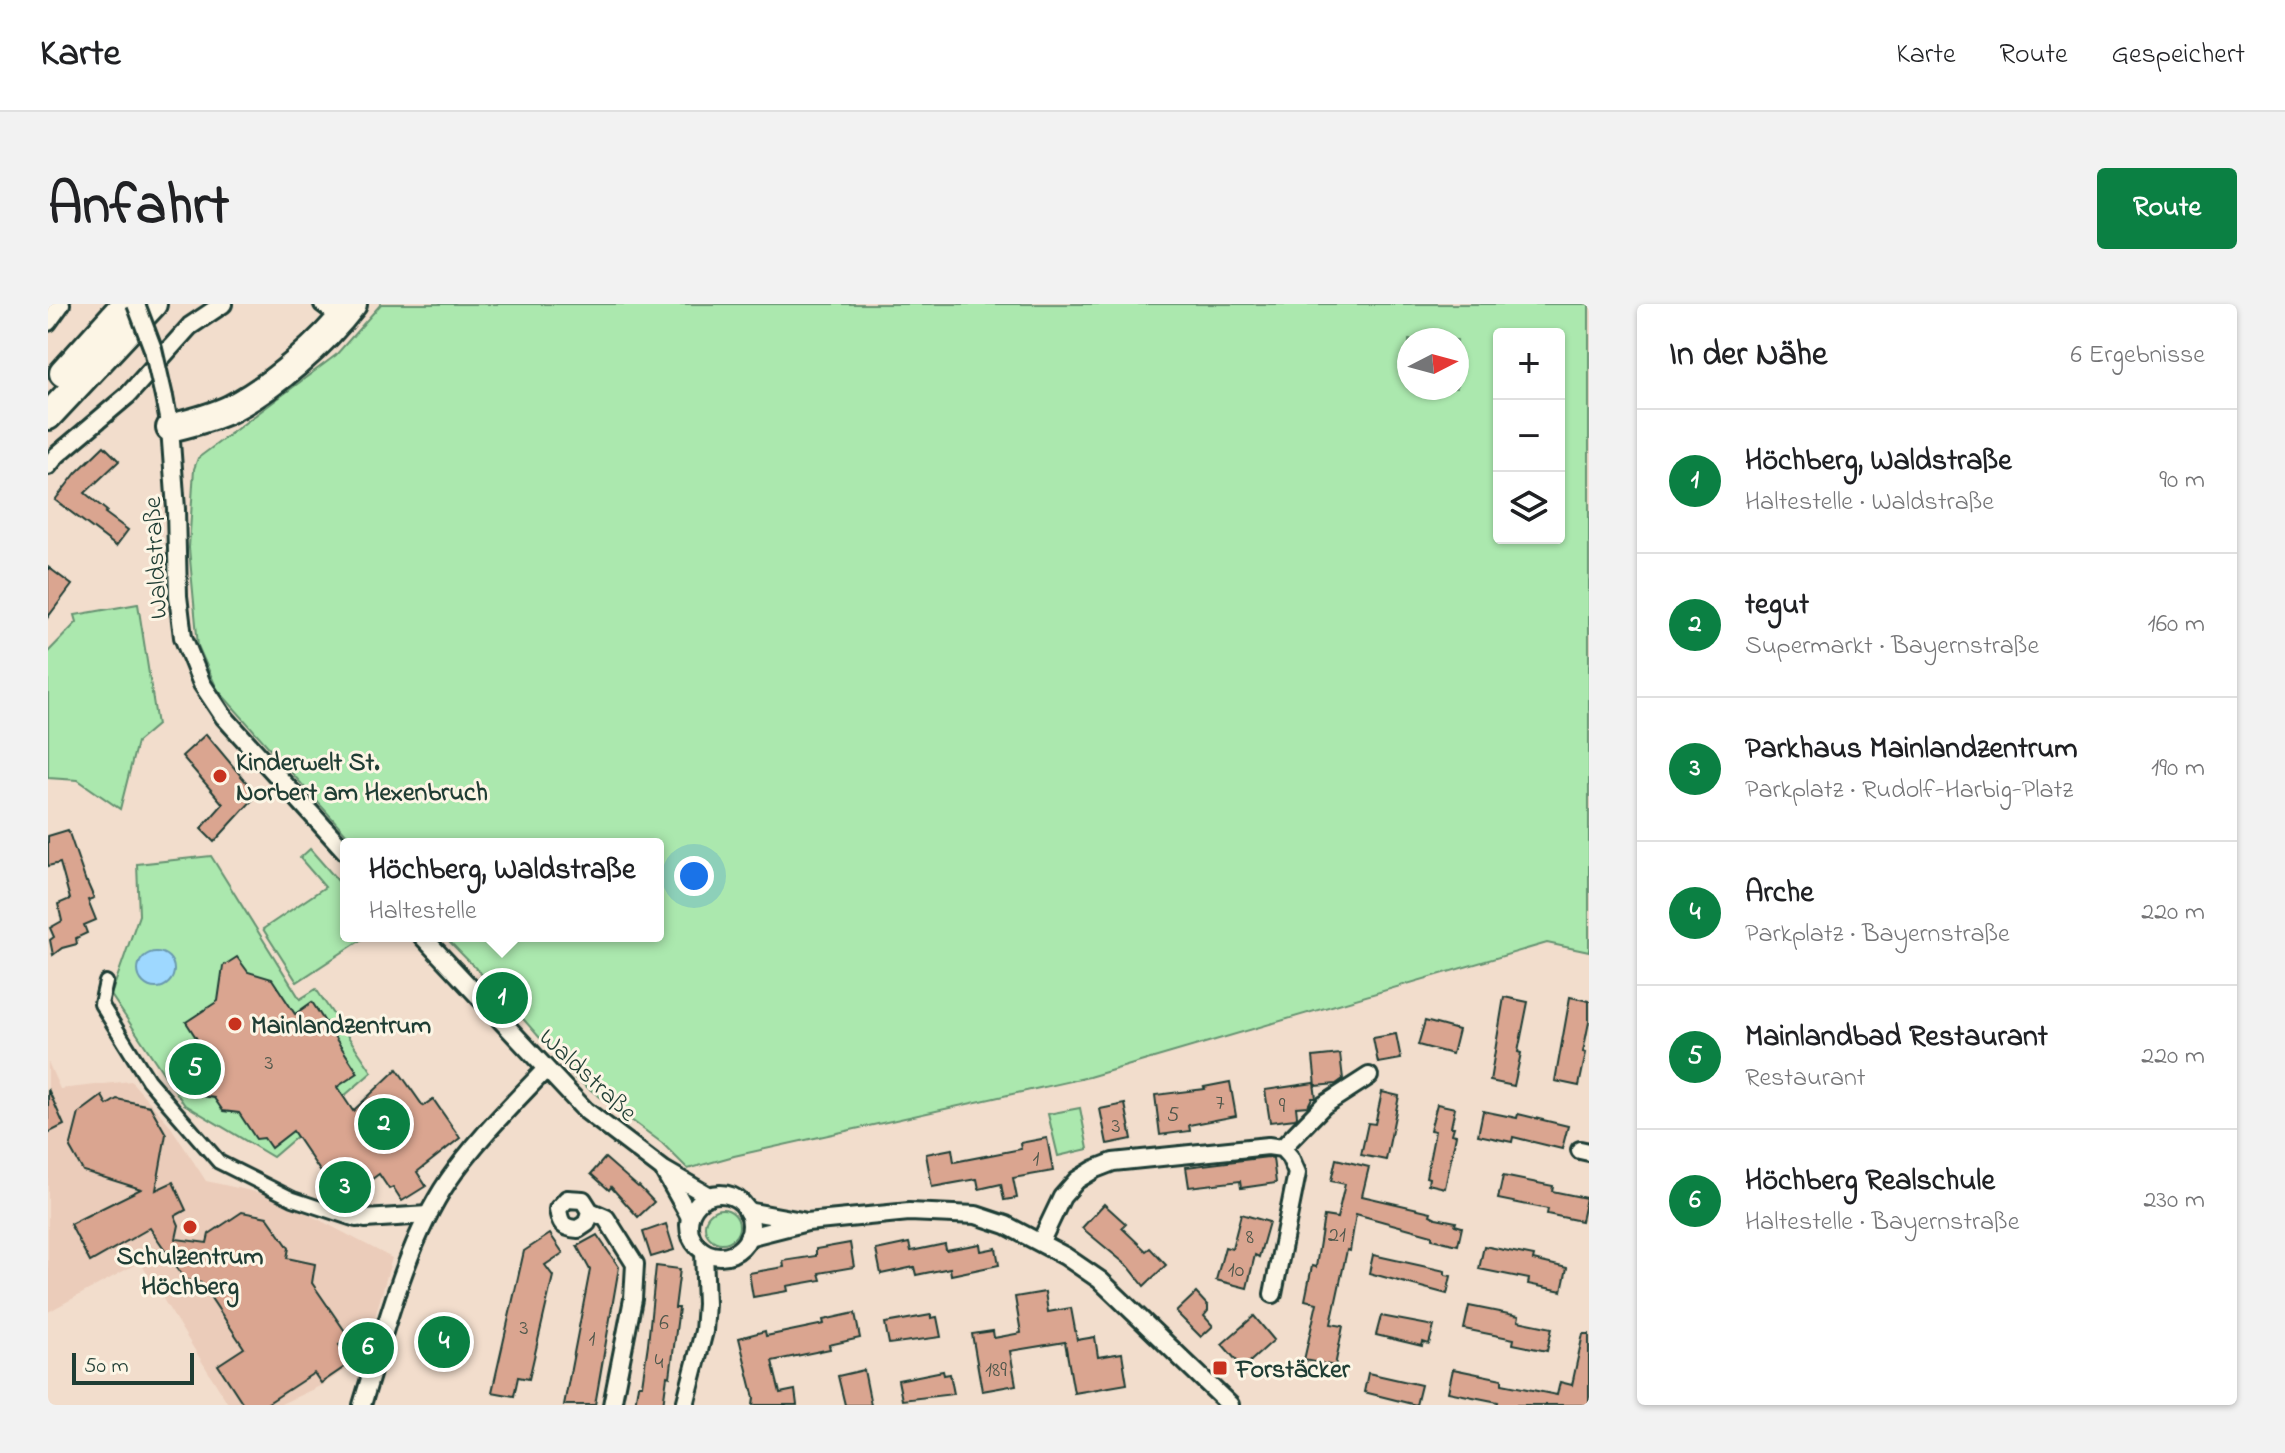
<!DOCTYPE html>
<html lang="de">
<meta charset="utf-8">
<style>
:root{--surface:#fff;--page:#f2f2f2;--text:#202124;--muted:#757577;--line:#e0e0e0;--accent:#0b8043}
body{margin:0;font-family:"Indie Flower",sans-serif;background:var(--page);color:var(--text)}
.controls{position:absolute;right:24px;top:24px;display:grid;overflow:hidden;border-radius:8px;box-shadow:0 2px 6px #0004}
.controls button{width:72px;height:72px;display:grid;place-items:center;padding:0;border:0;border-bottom:2px solid var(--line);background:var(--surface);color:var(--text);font:40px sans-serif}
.compass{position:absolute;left:1349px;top:24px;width:72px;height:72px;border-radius:50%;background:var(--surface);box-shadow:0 2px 6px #0004;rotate:84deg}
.scale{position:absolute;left:24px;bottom:20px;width:122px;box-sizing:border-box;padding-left:8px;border:4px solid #1f3d34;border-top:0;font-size:22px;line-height:28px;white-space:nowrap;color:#1f3d34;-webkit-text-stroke:6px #fcf5e5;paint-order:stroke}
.you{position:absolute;left:646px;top:572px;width:28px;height:28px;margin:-20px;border:6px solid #fff;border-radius:50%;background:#1a73e8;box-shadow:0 0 0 12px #1a73e833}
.badge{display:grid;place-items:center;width:52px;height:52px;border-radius:50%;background:var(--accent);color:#fff;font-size:26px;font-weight:700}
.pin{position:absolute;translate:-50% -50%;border:4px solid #fff;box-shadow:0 2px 8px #0006}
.popup{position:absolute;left:292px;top:534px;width:324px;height:104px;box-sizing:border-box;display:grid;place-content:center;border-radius:8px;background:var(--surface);filter:drop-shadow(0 2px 6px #0005);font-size:26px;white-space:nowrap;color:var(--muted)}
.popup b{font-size:30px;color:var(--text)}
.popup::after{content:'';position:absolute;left:50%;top:100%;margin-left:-16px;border:16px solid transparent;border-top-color:var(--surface)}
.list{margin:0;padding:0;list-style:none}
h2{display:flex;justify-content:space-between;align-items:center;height:104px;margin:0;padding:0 32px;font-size:34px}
h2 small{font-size:26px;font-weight:400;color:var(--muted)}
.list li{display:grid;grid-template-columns:52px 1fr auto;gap:24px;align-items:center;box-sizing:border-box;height:144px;padding:0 32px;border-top:2px solid var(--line)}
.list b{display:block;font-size:30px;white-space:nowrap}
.list p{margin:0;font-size:26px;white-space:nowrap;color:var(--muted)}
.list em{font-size:26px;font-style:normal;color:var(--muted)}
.icon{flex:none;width:44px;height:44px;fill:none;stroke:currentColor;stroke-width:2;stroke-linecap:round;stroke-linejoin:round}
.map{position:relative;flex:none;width:1541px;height:1101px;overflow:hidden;border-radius:8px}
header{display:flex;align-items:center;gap:48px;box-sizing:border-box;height:112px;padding:0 40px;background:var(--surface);border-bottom:2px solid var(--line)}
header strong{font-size:38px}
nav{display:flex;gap:44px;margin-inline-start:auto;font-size:28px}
.intro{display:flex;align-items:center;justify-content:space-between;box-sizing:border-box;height:192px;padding:0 48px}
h1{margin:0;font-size:56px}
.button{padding:20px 36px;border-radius:8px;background:var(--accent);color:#fff;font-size:28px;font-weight:700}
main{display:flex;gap:48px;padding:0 48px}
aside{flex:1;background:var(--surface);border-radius:8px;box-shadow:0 2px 6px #0004}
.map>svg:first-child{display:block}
.built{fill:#ebccba}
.green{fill:#abe8ae;stroke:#659271;stroke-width:2;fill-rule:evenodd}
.water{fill:#9ed8ff;stroke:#6b9aae;stroke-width:2}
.building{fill:#daa590;stroke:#1f3d34;stroke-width:2}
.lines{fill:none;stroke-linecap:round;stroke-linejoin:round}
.pedestrian-casing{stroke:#1f3d34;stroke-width:18}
.minor-casing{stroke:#1f3d34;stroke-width:22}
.primary-casing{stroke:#1f3d34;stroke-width:32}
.pedestrian{stroke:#fcf5e5;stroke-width:12}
.minor{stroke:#fcf5e5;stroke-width:16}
.primary{stroke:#fcf5e5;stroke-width:26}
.minor-bridge-casing{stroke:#1f3d34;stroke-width:22;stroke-linecap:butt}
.minor-bridge{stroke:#fcf5e5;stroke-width:16}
.poi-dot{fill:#c8321e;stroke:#fcf5e5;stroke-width:3}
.labels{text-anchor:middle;stroke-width:6;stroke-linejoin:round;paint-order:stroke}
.number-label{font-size:22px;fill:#4e574b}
.street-label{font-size:26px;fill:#1f3d34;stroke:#fcf5e5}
.poi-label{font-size:26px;font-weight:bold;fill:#1f3d34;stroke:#fcf5e5;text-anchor:start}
</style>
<header>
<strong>Karte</strong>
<nav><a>Karte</a><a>Route</a><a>Gespeichert</a></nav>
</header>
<div class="intro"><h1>Anfahrt</h1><a class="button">Route</a></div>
<main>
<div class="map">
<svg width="1541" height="1101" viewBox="0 0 1541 1101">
<rect width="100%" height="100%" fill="#f2ddcc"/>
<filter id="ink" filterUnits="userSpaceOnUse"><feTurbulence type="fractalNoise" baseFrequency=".0125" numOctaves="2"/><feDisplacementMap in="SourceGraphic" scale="16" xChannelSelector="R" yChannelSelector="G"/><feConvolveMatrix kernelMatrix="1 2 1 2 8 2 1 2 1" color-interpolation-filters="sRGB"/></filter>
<g filter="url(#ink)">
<!-- built -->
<path class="built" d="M0,758L12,785L83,777L121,820L158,877L226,892L344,954L315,1055L274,1081L231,1101H181L92,958L0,1008Z"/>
<!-- green -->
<g class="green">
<path d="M333,0H1541V648L1499,639L1041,773L686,852L640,865L614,839L528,775L455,692L396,632H610V540H307L169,385L150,342L141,244L146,165L150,154L288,51ZM1451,30H1511V234H1451ZM1361,36H1409V84H1361Z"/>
<path d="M90,300L109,421L89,438L72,505L30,476L0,474V348L29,318L27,311Z"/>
<path d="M262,545L298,586V632H319L249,678L215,625L277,583L252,554Z"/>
<path d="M163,552L252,695L268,685L324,768L225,853L136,800L63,691L91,611L89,560Z"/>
<path d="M1032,804L1040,845L1010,852L1000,810Z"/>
<circle cx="674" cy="922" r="17"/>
</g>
<!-- water -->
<circle class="water" cx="108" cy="666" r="18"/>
<!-- building -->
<g class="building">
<path d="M56,142L71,157L37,189L59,207L57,209L80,226L68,242L7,196L28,169Z"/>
<path d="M0,263L24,281L0,313Z"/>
<path d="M158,430L209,491L166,538L153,525L175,500L134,452Z"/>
<path d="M20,526L38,578H39L46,594L40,596L48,616L36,621L39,629L28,634L29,640L14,644L5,651L2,636L6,633L2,624L14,617L10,600L22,595L12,559L0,562V532Z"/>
<path d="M189,653L200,668L224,675L247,710L264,698L310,769L289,783L305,807L349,765L375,802L385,795L412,834L369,868L378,882L354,897L345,883L341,885L331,870L293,898L245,827L223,844L216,834L208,835L191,809L175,807L166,794L138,789L124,768L156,746L138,718L170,697L175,662Z"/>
<path d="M1456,693L1480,698L1470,748L1473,749L1466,782L1442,777Z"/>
<path d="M1522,693L1541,697V718L1535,748L1538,749L1531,782L1507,777Z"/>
<path d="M1377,717L1410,726L1404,750L1370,741Z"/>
<path d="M1348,730L1353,755L1330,759L1325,734Z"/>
<path d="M1292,750L1295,775L1288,780L1268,782L1265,753Z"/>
<path d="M1182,778L1188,812L1141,821L1142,827L1112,831L1107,791L1157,785L1156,783Z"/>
<path d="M1266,779L1268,794H1264L1260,802L1248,803L1249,812L1247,815L1222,818L1217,786Z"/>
<path d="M0,785L16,821L0,829Z"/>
<path d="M1334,788L1351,792L1338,856L1313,851L1320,819L1327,820Z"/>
<path d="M54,792L59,801L69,795L102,802L118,830L108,886L125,878L138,906L127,912L131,921L128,935L159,939L161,930L194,908L219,913L241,944L239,954L267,960L264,979L301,1033L291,1041L304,1058L273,1079L266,1069L217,1101H196L170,1061L196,1044L153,979L133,975L134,971L102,924L42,958L22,920L93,885L35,867L22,844L31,809Z"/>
<path d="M1077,800L1084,835L1059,840L1052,805Z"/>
<path d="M1389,800L1407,804L1403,823H1406L1404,830L1408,831L1397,884L1380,880L1381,874L1378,873L1387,827L1382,826Z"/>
<path d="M1435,807L1469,814L1470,810L1520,822L1514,845L1465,833L1464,838L1430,831Z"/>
<path d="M999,834L1005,867L965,874L969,894L956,896L953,880L931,885L929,875L884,883L878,850L904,845L906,858L973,845L972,839Z"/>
<path d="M1220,853L1225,854L1228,879L1193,884L1192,877L1141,883L1138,863Z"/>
<path d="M557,854L590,883L591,882L606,898L590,913L563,883L561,886L543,870Z"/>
<path d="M1288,855L1321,863L1314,892L1383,908L1382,911L1388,914L1408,918L1407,921L1414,923L1410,941L1384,935V931L1308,910L1302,947L1299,946L1283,1020L1295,1022L1287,1062L1256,1056L1269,999L1257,996L1264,962L1268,963L1276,912L1289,914L1297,880L1283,877Z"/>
<path d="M1455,872L1505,882L1504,887L1538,894L1533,917L1499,910L1500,905L1450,895Z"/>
<path d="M1056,900L1078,920L1074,924L1098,947L1102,944L1118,961L1096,982L1081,963L1034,924Z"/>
<path d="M1193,910L1221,918L1211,953L1207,951L1199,984L1168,976L1177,943L1184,945Z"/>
<path d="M618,920L626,946L603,953L595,928Z"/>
<path d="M502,930L515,949L497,961L505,972L481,1075L470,1073L466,1092L444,1088L476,947Z"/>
<path d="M549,931L571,963L547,1101H516L542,966L529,942Z"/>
<path d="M802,939L806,963L771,969L773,976L739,982L740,987L705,993L701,969L736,963L735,957L768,952V945Z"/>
<path d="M861,939L863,947L897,940L898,946L932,940L933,947L948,944L951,961L903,971L902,964L868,971L866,963L833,970L828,946Z"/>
<path d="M1436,942L1486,952L1485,956L1519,964L1514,987L1480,980L1481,975L1431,965Z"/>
<path d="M1325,951L1397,967V971L1403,972L1399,990L1321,969Z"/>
<path d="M608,962L632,965L627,1004H631L622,1073L619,1072L615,1101H587L590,1081H594L600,1040Z"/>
<path d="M997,988L1000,1008L1023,1004L1029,1036L1047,1033L1050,1053L1074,1049L1079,1080L1026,1089L1017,1038L962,1047L968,1081L934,1087L924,1030L945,1027L946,1034L973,1029L967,993Z"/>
<path d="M1148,989L1160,1002V1007L1156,1012L1165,1022L1153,1033L1128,1008Z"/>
<path d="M1421,1002L1471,1012L1470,1017L1504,1024L1499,1047L1465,1040L1466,1035L1416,1025Z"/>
<path d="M807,1009L812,1034L781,1041L782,1045L724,1057L732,1089L747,1086L749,1101H705L706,1094L691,1034L717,1027L718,1032L776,1020L775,1016Z"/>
<path d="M883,1011V1014L889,1013L893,1033L841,1040L837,1019Z"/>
<path d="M1206,1012L1226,1036L1195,1064L1174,1040Z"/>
<path d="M1333,1012L1386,1022L1381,1040L1375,1038L1374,1042L1328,1031Z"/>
<path d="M1535,1030H1541V1101H1449L1450,1098L1400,1088L1405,1065L1454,1075V1080L1509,1091L1512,1078L1524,1081Z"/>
<path d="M816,1066L823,1101H797L790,1072Z"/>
<path d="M895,1067L896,1071L902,1070L906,1090L854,1096L850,1076Z"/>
<path d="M1320,1069L1373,1081L1368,1101L1316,1088Z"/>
</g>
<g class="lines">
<!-- pedestrian casing -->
<g class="pedestrian-casing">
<path id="pedestrian" d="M58,678L53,700L100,776L171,858L245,895L308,916L317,915"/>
</g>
<!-- minor casing -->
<g class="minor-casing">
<g id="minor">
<path d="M275,0L294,14"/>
<path d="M0,18L13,0"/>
<path d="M116,93L122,124L128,205L130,292L135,333L154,380L176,413L298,548"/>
<path d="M0,162L9,151L80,91L142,22L175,0"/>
<path d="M374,632L537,806L616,866L661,892"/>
<path d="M1234,844L1276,801L1321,772"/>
<path d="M1532,846L1541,848"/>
<path d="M616,867L642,913"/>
<circle cx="672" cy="921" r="31"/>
<path d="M542,907L539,919L530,925C515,924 512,920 510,905L519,895L535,896L542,907L558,914L587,960L585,995L564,1101"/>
<path d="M699,907L754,917"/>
<path d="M317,915L380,911"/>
<path d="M700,933L759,918L861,908L928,911L958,921L1017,952L1052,976L1182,1101"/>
<path d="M993,937L1014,893L1029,876L1047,865L1065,858L1220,842L1234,844L1242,853L1249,869L1225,990"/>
<path d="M314,1101C336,1030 358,939 400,877C428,836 463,802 497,766"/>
<path d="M637,1101L656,1027L658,1000L656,948"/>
</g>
</g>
<!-- primary casing -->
<g class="primary-casing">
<g id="primary">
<path d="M15,69L77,0"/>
<path d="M0,112L105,0"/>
<path d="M122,124C142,119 163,114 182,105C225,83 275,39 305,0"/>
</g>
</g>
<!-- pedestrian -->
<use href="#pedestrian" class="pedestrian"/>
<!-- minor -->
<use href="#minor" class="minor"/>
<!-- primary -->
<use href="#primary" class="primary"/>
<!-- minor-bridge casing -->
<g class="minor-bridge-casing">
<path id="minor-bridge" d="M88,0L105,45L116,93"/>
</g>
<!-- minor-bridge -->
<use href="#minor-bridge" class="minor-bridge"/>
</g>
</g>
<!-- markers -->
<g class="poi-dot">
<circle cx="172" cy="472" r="8"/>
<circle cx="187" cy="720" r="8"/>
<circle cx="142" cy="923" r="8"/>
<rect x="1164" y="1056" width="16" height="16" rx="4"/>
</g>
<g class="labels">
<!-- number labels -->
<g class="number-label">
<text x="221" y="765">3</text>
<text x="1172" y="805">7</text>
<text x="1234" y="808">9</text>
<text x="1125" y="817">5</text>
<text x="1068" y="828">3</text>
<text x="988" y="861">1</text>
<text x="1289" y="937">21</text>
<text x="1202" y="939">8</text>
<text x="1188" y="972">10</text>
<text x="616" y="1025">6</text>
<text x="476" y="1030">3</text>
<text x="544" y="1041">1</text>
<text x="611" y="1064">4</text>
<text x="948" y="1072">189</text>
</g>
<!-- street labels -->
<g class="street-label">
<text transform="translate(106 254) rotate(-93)" y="9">Waldstraße</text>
<text transform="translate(541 770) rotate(43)" y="9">Waldstraße</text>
</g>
<!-- poi labels -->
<g class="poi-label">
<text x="188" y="466">Kinderwelt St.<tspan x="188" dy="30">Norbert am Hexenbruch</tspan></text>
<text x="203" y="729">Mainlandzentrum</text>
<text x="142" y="960" text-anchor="middle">Schulzentrum<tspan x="142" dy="30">Höchberg</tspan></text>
<text x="1188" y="1073">Forstäcker</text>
</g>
</g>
</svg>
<div class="controls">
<button>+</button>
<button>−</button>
<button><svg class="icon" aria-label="layers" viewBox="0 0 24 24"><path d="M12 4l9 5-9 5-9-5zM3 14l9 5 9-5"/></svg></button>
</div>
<svg class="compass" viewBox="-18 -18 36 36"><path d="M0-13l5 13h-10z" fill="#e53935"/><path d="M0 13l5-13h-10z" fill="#757577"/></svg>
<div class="scale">50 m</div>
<div class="you"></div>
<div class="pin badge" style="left:454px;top:694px">1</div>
<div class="popup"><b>Höchberg, Waldstraße</b>Haltestelle</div>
<div class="pin badge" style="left:336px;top:820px">2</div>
<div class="pin badge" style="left:297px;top:883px">3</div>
<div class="pin badge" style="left:396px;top:1038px">4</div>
<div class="pin badge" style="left:147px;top:765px">5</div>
<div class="pin badge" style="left:320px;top:1044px">6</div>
</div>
<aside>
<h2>In der Nähe<small>6 Ergebnisse</small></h2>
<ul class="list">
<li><span class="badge">1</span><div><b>Höchberg, Waldstraße</b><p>Haltestelle · Waldstraße</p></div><em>90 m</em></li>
<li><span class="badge">2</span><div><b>tegut</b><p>Supermarkt · Bayernstraße</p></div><em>160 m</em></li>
<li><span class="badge">3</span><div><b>Parkhaus Mainlandzentrum</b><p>Parkplatz · Rudolf-Harbig-Platz</p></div><em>190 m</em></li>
<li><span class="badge">4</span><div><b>Arche</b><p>Parkplatz · Bayernstraße</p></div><em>220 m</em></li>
<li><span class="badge">5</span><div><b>Mainlandbad Restaurant</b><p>Restaurant</p></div><em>220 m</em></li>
<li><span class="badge">6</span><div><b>Höchberg Realschule</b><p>Haltestelle · Bayernstraße</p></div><em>230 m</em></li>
</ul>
</aside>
</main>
